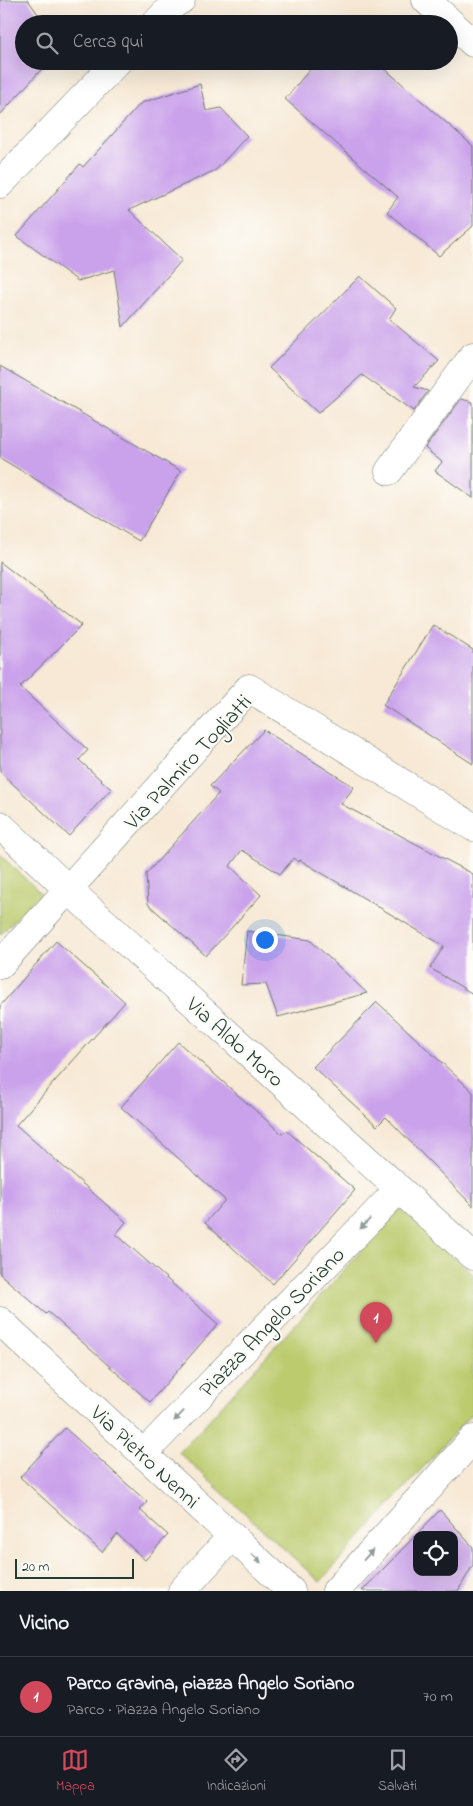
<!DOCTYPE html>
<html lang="it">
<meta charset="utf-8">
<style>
:root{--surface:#171b24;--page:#242831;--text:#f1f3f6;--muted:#9ea1a6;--line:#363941;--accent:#d1495b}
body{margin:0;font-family:"Indie Flower",sans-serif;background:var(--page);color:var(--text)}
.controls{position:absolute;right:15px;bottom:15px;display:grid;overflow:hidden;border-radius:10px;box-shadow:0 5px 20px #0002}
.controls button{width:45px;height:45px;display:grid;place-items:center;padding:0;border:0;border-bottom:1px solid var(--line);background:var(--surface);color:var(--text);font:25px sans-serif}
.scale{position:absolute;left:15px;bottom:12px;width:119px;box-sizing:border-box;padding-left:5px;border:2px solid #1f3d34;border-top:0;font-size:14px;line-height:18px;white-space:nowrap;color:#1f3d34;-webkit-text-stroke:4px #fdfcf7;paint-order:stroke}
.you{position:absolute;left:264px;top:939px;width:18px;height:18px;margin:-12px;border:4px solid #fff;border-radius:50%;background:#1a73e8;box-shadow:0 0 0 8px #1a73e833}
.badge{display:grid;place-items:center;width:32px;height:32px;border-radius:50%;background:var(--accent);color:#fff;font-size:16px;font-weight:700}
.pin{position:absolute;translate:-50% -41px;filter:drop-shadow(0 1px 2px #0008)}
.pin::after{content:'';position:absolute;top:26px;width:18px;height:15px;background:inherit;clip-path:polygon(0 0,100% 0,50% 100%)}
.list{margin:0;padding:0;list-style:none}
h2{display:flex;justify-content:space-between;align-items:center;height:65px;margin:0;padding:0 20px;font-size:21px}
h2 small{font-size:16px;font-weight:400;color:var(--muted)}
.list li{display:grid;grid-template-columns:32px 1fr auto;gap:15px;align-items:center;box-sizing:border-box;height:80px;padding:0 20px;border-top:1px solid var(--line)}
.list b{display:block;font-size:19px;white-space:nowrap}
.list p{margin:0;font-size:16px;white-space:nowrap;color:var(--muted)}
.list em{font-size:16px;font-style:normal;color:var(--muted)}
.icon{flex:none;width:28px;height:28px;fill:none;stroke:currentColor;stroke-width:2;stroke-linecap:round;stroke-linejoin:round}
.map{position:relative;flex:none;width:473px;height:1591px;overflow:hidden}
.search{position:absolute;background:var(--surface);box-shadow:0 5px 20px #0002;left:15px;right:15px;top:15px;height:55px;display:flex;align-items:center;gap:12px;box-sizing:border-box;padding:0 18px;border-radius:28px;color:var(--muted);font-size:19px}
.sheet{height:145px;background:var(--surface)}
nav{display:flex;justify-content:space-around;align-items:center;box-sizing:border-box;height:70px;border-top:1px solid var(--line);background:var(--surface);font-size:14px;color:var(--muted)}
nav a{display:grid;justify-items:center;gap:2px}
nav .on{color:var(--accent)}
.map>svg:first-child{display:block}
.green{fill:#bccb6e;stroke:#6e8451}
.building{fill:#caa2eb;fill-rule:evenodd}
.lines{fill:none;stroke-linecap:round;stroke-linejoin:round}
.minor-casing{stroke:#6b796d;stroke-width:29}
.tertiary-casing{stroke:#6b796d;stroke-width:29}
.secondary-casing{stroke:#6b796d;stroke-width:29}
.minor{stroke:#fff;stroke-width:28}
.tertiary{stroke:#fff;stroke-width:28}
.secondary{stroke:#fff;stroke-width:28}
.oneway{fill:#8f9e9a}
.labels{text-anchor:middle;stroke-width:4;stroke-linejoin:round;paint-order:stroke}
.street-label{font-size:22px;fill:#1f3d34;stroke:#fdfcf7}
</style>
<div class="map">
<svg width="473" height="1591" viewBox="0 0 473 1591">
<rect width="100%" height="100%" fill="#fdfcf7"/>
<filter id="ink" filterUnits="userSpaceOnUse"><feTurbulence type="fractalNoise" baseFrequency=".02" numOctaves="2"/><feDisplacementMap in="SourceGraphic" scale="10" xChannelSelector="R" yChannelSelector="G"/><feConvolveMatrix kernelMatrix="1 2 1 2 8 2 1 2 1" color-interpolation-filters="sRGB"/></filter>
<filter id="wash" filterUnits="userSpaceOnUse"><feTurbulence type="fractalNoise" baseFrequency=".0096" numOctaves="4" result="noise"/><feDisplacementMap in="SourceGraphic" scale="20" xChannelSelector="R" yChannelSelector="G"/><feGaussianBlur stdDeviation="1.12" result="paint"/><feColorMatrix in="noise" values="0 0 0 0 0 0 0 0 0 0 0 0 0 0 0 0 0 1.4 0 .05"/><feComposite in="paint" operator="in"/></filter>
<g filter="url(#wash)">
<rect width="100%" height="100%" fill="#f7e9d6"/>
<!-- green -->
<g class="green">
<path d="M0,855L41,893L0,935Z"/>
<path d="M400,1208L473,1274V1412L320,1582L179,1453Z"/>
</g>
<g id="blocks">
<!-- building -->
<g class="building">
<path d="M0,0H28L45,24H24V61H49L0,115Z"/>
<path d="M317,61H376L473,146V226L439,256L387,212L398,197L285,99Z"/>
<path d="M200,84L206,111L221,108L247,136L216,170L129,210L182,260L123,327L114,270L78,281L17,236L80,164L83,167L141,103Z"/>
<path d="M360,276L396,308L389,319L439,361L414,387L428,391L414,411L362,375L318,413L269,368Z"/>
<path d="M0,366L181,471L139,541L0,458Z"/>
<path d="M461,399L473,402V498L435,471L442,462L425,448Z"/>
<path d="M0,562L82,625L20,687L88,750L79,760L111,789L69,836L0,772Z"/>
<path d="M433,625L473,650V764L383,705Z"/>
<path d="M264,730L354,787L341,804L473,874V994L430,968L444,946L300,860L299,862L294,858L280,874L242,850L230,866L261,895L206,956L148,904L146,874L219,793L210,786Z"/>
<path d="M247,931L310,940L367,993L278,1017L266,984L241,985Z"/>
<path d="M56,941L125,1002L16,1125L126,1222L116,1234L218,1324L150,1402L48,1312L46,1314L0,1274V1006Z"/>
<path d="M377,1002L473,1092V1206L386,1117L377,1126L313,1067Z"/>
<path d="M178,1042L282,1134L286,1130L355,1190L273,1284L205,1223L225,1200L121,1107Z"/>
<path d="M65,1428L147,1502L140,1510L168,1535L145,1560L117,1534L102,1552L20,1477Z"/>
<path d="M440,1510L473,1547V1565L458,1591H362ZM417,1535H454V1572H417Z"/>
</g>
</g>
</g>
<g filter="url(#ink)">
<use href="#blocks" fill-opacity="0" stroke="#6b796d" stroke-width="1"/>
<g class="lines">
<!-- minor casing -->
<g class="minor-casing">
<g id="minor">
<path d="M389,471L473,356"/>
<path d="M0,825L69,890L473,1256"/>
<path d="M0,965L249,688L473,827"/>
<path d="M0,1321L291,1591"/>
<path d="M143,1454L399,1189"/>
<path d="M182,1591L232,1536"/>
<path d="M336,1591L473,1439"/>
</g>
</g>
<!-- tertiary casing -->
<g class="tertiary-casing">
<path id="tertiary" d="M426,0L473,43"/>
</g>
<!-- secondary casing -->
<g class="secondary-casing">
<g id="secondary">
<path d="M155,24L173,5L181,0"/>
<path d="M0,184L118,61"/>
</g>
</g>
<!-- minor -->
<use href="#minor" class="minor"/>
<!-- tertiary -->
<use href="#tertiary" class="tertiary"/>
<!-- secondary -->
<use href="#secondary" class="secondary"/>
</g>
<!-- one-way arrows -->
<defs><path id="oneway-solid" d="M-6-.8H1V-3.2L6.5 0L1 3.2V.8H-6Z" transform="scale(1.25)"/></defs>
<g class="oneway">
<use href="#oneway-solid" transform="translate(365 1224) rotate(134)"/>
<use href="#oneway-solid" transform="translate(179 1416) rotate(134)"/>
<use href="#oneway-solid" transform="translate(368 1555) rotate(-48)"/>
<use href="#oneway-solid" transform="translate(256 1558) rotate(43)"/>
</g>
</g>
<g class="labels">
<!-- street labels -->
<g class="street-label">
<text transform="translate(187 761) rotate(-47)" y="8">Via Palmiro Togliatti</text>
<text transform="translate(236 1041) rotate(42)" y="8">Via Aldo Moro</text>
<text transform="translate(271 1321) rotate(-46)" y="8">Piazza Angelo Soriano</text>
<text transform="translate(146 1456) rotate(43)" y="8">Via Pietro Nenni</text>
</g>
</g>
</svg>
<div class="controls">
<button><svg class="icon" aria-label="locate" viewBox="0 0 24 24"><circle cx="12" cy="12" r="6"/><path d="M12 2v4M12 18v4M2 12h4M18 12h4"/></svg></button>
</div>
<div class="scale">20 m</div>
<div class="you"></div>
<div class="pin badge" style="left:376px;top:1343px">1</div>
<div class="search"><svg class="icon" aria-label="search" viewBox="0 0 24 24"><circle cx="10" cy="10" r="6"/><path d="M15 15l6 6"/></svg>Cerca qui</div>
</div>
<section class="sheet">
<h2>Vicino<small></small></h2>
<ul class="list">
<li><span class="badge">1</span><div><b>Parco Gravina, piazza Angelo Soriano</b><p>Parco · Piazza Angelo Soriano</p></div><em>70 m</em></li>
</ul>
</section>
<nav>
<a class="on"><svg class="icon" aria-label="map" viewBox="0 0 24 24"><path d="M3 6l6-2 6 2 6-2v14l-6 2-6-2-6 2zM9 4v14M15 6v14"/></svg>Mappa</a>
<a><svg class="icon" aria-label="directions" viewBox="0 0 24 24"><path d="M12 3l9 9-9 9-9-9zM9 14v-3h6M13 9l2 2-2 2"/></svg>Indicazioni</a>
<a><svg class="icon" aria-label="saved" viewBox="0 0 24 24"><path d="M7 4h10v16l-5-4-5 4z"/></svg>Salvati</a>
</nav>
